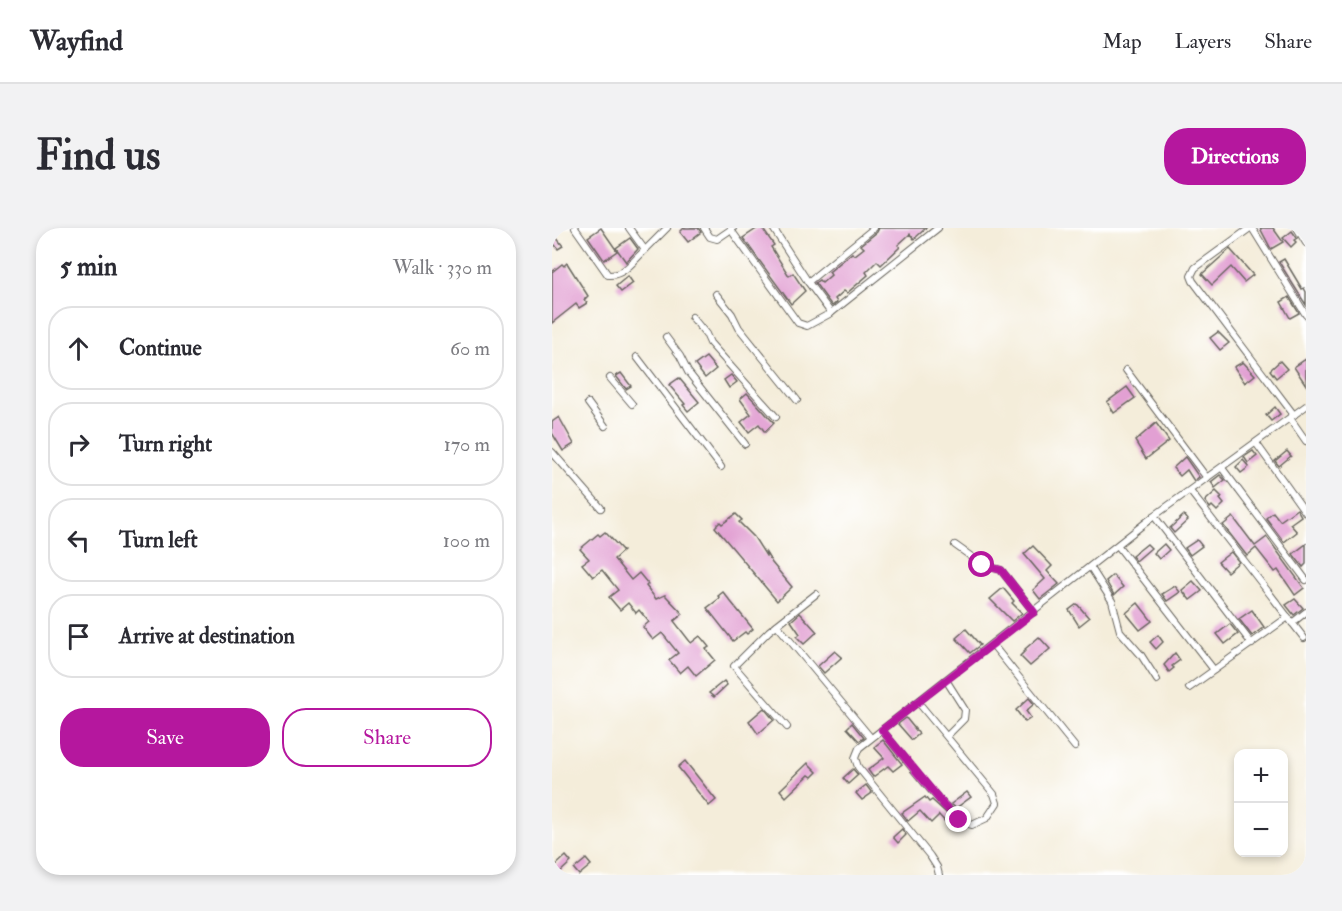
<!DOCTYPE html>
<meta charset="utf-8">
<style>
:root{--surface:#fff;--page:#f2f2f3;--text:#2b2b33;--muted:#7c7c81;--line:#e1e1e2;--accent:#b5179e}
body{margin:0;font-family:"IM FELL Double Pica",serif;background:var(--page);color:var(--text)}
.controls{position:absolute;right:18px;bottom:18px;display:grid;overflow:hidden;border-radius:12px;box-shadow:0 3px 9px #0003}
.controls button{width:54px;height:54px;display:grid;place-items:center;padding:0;border:0;border-bottom:2px solid var(--line);background:var(--surface);color:var(--text);font:30px sans-serif}
.stop{position:absolute;width:18px;height:18px;margin:-14px;border:4px solid #b5179e;border-radius:50%;background:#fff}
.stop.end{background:#b5179e;border-color:#fff;box-shadow:0 2px 6px #0008}
.list{margin:0;padding:0;list-style:none}
h2{display:flex;justify-content:space-between;align-items:center;height:78px;margin:0;padding:0 24px;font-size:26px}
h2 small{font-size:20px;font-weight:400;color:var(--muted)}
.list li{display:grid;grid-template-columns:39px 1fr auto;gap:18px;align-items:center;box-sizing:border-box;height:84px;margin:0 12px 12px;padding:0 12px;border:2px solid var(--line);border-radius:24px}
.list b{display:block;font-size:22px;white-space:nowrap}
.list em{font-size:20px;font-style:normal;color:var(--muted)}
.actions{display:flex;gap:12px;padding:18px 24px}
.actions a{flex:1;padding:14px 0;border:2px solid var(--accent);border-radius:24px;text-align:center;font-size:21px;color:var(--accent)}
.actions .main{background:var(--accent);color:#fff}
.icon{flex:none;width:33px;height:33px;fill:none;stroke:currentColor;stroke-width:2;stroke-linecap:round;stroke-linejoin:round}
.map{position:relative;flex:none;width:754px;height:647px;overflow:hidden;border-radius:24px}
header{display:flex;align-items:center;gap:36px;box-sizing:border-box;height:84px;padding:0 30px;background:var(--surface);border-bottom:2px solid var(--line)}
header strong{font-size:28px}
nav{display:flex;gap:33px;margin-inline-start:auto;font-size:21px}
.intro{display:flex;align-items:center;justify-content:space-between;box-sizing:border-box;height:144px;padding:0 36px}
h1{margin:0;font-size:42px}
.button{padding:15px 27px;border-radius:24px;background:var(--accent);color:#fff;font-size:21px;font-weight:700}
main{display:flex;gap:36px;padding:0 36px}
aside{flex:1;background:var(--surface);border-radius:24px;box-shadow:0 3px 9px #0003}
.map>svg:first-child{display:block}
.building{fill:#e2a0d3}
.lines{fill:none;stroke-linecap:round;stroke-linejoin:round}
.street-casing{stroke:#68655e;stroke-width:8}
.street{stroke:#fff;stroke-width:6}
.route{stroke:#b5179e;stroke-width:8}
</style>
<header>
<strong>Wayfind</strong>
<nav><a>Map</a><a>Layers</a><a>Share</a></nav>
</header>
<div class="intro"><h1>Find us</h1><a class="button">Directions</a></div>
<main>
<aside>
<h2>5 min<small>Walk · 330 m</small></h2>
<ul class="list">
<li><svg class="icon" aria-label="ahead" viewBox="0 0 24 24"><path d="M12 20V5M6 11l6-6 6 6"/></svg><div><b>Continue</b></div><em>60 m</em></li>
<li><svg class="icon" aria-label="right" viewBox="0 0 24 24"><path d="M7 20v-9h11M14 6l5 5-5 5"/></svg><div><b>Turn right</b></div><em>170 m</em></li>
<li><svg class="icon" aria-label="left" viewBox="0 0 24 24"><path d="M17 20v-9H6M10 6l-5 5 5 5"/></svg><div><b>Turn left</b></div><em>100 m</em></li>
<li><svg class="icon" aria-label="arrive" viewBox="0 0 24 24"><path d="M6 21V4h12l-3 4 3 4H6"/></svg><div><b>Arrive at destination</b></div></li>
</ul>
<div class="actions"><a class="main">Save</a><a>Share</a></div>
</aside>
<div class="map">
<svg width="754" height="647" viewBox="0 0 754 647">
<rect width="100%" height="100%" fill="#fff"/>
<filter id="ink" filterUnits="userSpaceOnUse"><feTurbulence type="fractalNoise" baseFrequency=".0167" numOctaves="2"/><feDisplacementMap in="SourceGraphic" scale="12" xChannelSelector="R" yChannelSelector="G"/><feConvolveMatrix kernelMatrix="1 2 1 2 8 2 1 2 1" color-interpolation-filters="sRGB"/></filter>
<filter id="wash" filterUnits="userSpaceOnUse"><feTurbulence type="fractalNoise" baseFrequency=".008" numOctaves="4" result="noise"/><feDisplacementMap in="SourceGraphic" scale="24" xChannelSelector="R" yChannelSelector="G"/><feGaussianBlur stdDeviation="1.35" result="paint"/><feColorMatrix in="noise" values="0 0 0 0 0 0 0 0 0 0 0 0 0 0 0 0 0 1.4 0 .05"/><feComposite in="paint" operator="in"/></filter>
<g filter="url(#wash)">
<rect width="100%" height="100%" fill="#f4edda"/>
<g id="blocks">
<!-- building -->
<g class="building">
<path d="M49,0L65,23L52,32L36,9Z"/>
<path d="M132,0H146L149,4L136,14L128,4Z"/>
<path d="M206,0H210L222,17L219,19L237,48L241,45L253,63L239,76L191,10Z"/>
<path d="M327,0H374L362,11L358,6L346,17L348,19L329,37L325,33L314,44L316,47L295,65L292,63L283,71L285,74L280,78L263,55L267,52L270,55L279,47L277,44L300,25L303,27L312,20L309,17L325,4Z"/>
<path d="M708,0H721L731,14L719,21Z"/>
<path d="M740,3L745,10L742,12L744,14L739,19L731,10Z"/>
<path d="M0,4L11,18L6,21L0,13Z"/>
<path d="M78,10L86,21L74,34L64,20Z"/>
<path d="M678,21L701,47L692,54L679,39L660,57L650,46Z"/>
<path d="M732,31L750,61L752,60L754,64V77L727,34Z"/>
<path d="M15,35L36,68L32,72L35,75L27,80L24,76L0,95V44L10,36L12,38Z"/>
<path d="M76,48L81,55L69,64L64,58Z"/>
<path d="M737,69L747,85L738,90L729,74Z"/>
<path d="M666,104L677,115L668,122L658,110Z"/>
<path d="M154,129L164,141L153,150L143,137Z"/>
<path d="M754,131V157L742,139Z"/>
<path d="M728,133L735,141L724,150L718,142Z"/>
<path d="M691,134L703,147L693,155L682,139Z"/>
<path d="M69,145L79,158L74,161L64,148Z"/>
<path d="M179,147L185,154L177,160L172,152Z"/>
<path d="M127,150L147,174L136,183L131,177L133,176L117,157Z"/>
<path d="M575,159L583,170L562,185L555,174Z"/>
<path d="M195,165L222,195L213,204L207,196L197,204L189,194L199,186L188,171Z"/>
<path d="M723,179L728,186L719,193L714,187Z"/>
<path d="M7,189L22,216L11,223L0,205V194Z"/>
<path d="M604,195L617,213L594,231L583,213Z"/>
<path d="M701,223L705,228L696,235L692,229Z"/>
<path d="M735,223L739,228L727,238L723,233Z"/>
<path d="M633,229L647,249L642,253L635,242L628,248L621,240Z"/>
<path d="M691,232L697,239L689,245L684,239Z"/>
<path d="M668,247L673,252L663,260L659,254Z"/>
<path d="M664,263L670,269L668,271L672,276L665,283L660,278L658,280L653,273Z"/>
<path d="M745,281L749,288L738,296L745,304L732,314L714,290L721,284L728,293Z"/>
<path d="M184,286L190,292L187,294L202,309L214,328V325L220,335L240,359L225,373L163,299L168,294L170,296Z"/>
<path d="M632,287L636,292L622,305L618,300Z"/>
<path d="M681,289L703,318L715,309L752,360L743,367L726,342L723,344L704,320L695,328L671,297Z"/>
<path d="M53,304L71,323L62,331L79,352L87,345L96,356L94,358L104,371L113,367L131,386L122,393L139,415L148,408L157,419L154,421L163,432L144,448L136,438L128,445L117,432L126,425L110,405L101,412L91,399L97,394L87,382L84,385L76,375L68,382L57,369L66,362L50,342L41,349L30,336L37,331L28,321L46,306L48,308Z"/>
<path d="M645,312L650,318L638,327L633,320Z"/>
<path d="M595,316L599,320L584,333L580,328Z"/>
<path d="M612,316L617,322L607,331L602,325Z"/>
<path d="M754,316V336L751,339L741,326Z"/>
<path d="M481,318L500,338L495,343L507,356L488,371L481,362L493,351L472,326Z"/>
<path d="M679,324L687,334L675,344L666,334Z"/>
<path d="M561,347L571,359L562,367L554,353Z"/>
<path d="M641,353L650,363L638,372L630,362Z"/>
<path d="M623,358L628,364L615,373L610,366Z"/>
<path d="M451,360L462,373L460,375L470,385L460,393L438,371Z"/>
<path d="M171,364L201,401L195,406L193,404L181,413L155,380L168,370L166,368Z"/>
<path d="M743,371L751,380L742,387L734,377Z"/>
<path d="M586,375L600,393L588,402L574,385Z"/>
<path d="M525,376L537,390L527,398L517,382Z"/>
<path d="M700,382L712,399L700,408L687,391Z"/>
<path d="M248,385L265,404L252,416L245,409L248,406L239,393Z"/>
<path d="M678,396L686,406L673,416L665,406Z"/>
<path d="M414,401L428,417L418,425L404,410Z"/>
<path d="M606,407L611,414L604,421L598,414Z"/>
<path d="M487,409L498,421L478,438L468,428L474,422L473,421Z"/>
<path d="M283,423L290,429L272,445L266,438Z"/>
<path d="M623,425L628,432L620,438L622,440L617,444L612,437Z"/>
<path d="M172,453L175,457L162,469L157,465Z"/>
<path d="M477,470L482,476L474,483L479,490L473,494L464,482Z"/>
<path d="M212,480L222,492L206,506L197,493Z"/>
<path d="M354,490L367,506L360,512L346,496Z"/>
<path d="M300,495L312,510L307,513L295,500Z"/>
<path d="M331,512L350,536L341,543L336,538L321,549L316,542L332,530L322,519Z"/>
<path d="M133,533L164,572L157,578L126,539Z"/>
<path d="M256,535L265,544L260,549L257,547L234,569L228,562Z"/>
<path d="M301,541L306,547L296,556L291,550Z"/>
<path d="M314,557L320,565L310,572L304,565Z"/>
<path d="M415,564L419,569L404,580L399,576Z"/>
<path d="M373,569L377,574L380,572L403,593L397,598L387,587L379,595L368,583L356,593L350,585Z"/>
<path d="M350,601L354,607L346,615L341,609Z"/>
<path d="M14,628L19,634L6,646L1,640Z"/>
<path d="M34,631L39,637L27,647L22,641Z"/>
</g>
</g>
</g>
<g filter="url(#ink)">
<use href="#blocks" fill-opacity="0" stroke="#68655e" stroke-width="1.5"/>
<g class="lines">
<!-- street casing -->
<g class="street-casing">
<g id="street">
<path d="M23,0L56,47C72,48 82,32 93,22L77,0"/>
<path d="M152,0L158,9L165,11L181,0"/>
<path d="M221,0L256,54L279,85"/>
<path d="M698,0L643,40L639,48L641,53L742,187"/>
<path d="M700,0L754,87"/>
<path d="M745,0L754,15"/>
<path d="M179,2L246,95L255,98L279,85L386,0"/>
<path d="M93,22L115,0"/>
<path d="M256,54L322,0"/>
<path d="M164,66L180,86L187,100L245,172"/>
<path d="M140,89L154,106L158,115L224,189"/>
<path d="M114,109L128,128L136,144L193,216"/>
<path d="M85,129L169,239"/>
<path d="M574,142L655,250"/>
<path d="M58,150L80,176"/>
<path d="M36,175L53,198"/>
<path d="M738,190L754,213"/>
<path d="M704,215L754,285"/>
<path d="M0,224L49,280"/>
<path d="M670,240L754,352"/>
<path d="M638,263L752,410"/>
<path d="M602,288L700,416"/>
<path d="M403,317L431,337L449,342L482,384"/>
<path d="M566,318L662,442"/>
<path d="M539,340L560,373L568,403L589,427L605,452"/>
<path d="M740,395L754,384"/>
<path d="M225,397L319,510"/>
<path d="M440,416L523,519"/>
<path d="M394,452L413,482L412,491L395,508"/>
<path d="M637,460L736,389"/>
<path d="M235,499L182,438L217,403L264,366"/>
<path d="M330,502C347,522 398,593 420,597L435,590L445,575L442,566L366,474"/>
<path d="M0,646L1,647"/>
<path d="M387,647L385,639L378,628L306,539L303,530L307,520L602,288L754,178"/>
</g>
</g>
<!-- street -->
<use href="#street" class="street"/>
</g>
</g>
<g class="lines" filter="url(#ink)">
<!-- route -->
<path class="route" d="M407,592L392,577L330,502L482,384L449,342L430,337"/>
</g>
</svg>
<div class="controls">
<button>+</button>
<button>−</button>
</div>
<div class="stop" style="left:430px;top:337px"></div>
<div class="stop end" style="left:407px;top:592px"></div>
</div>
</main>
